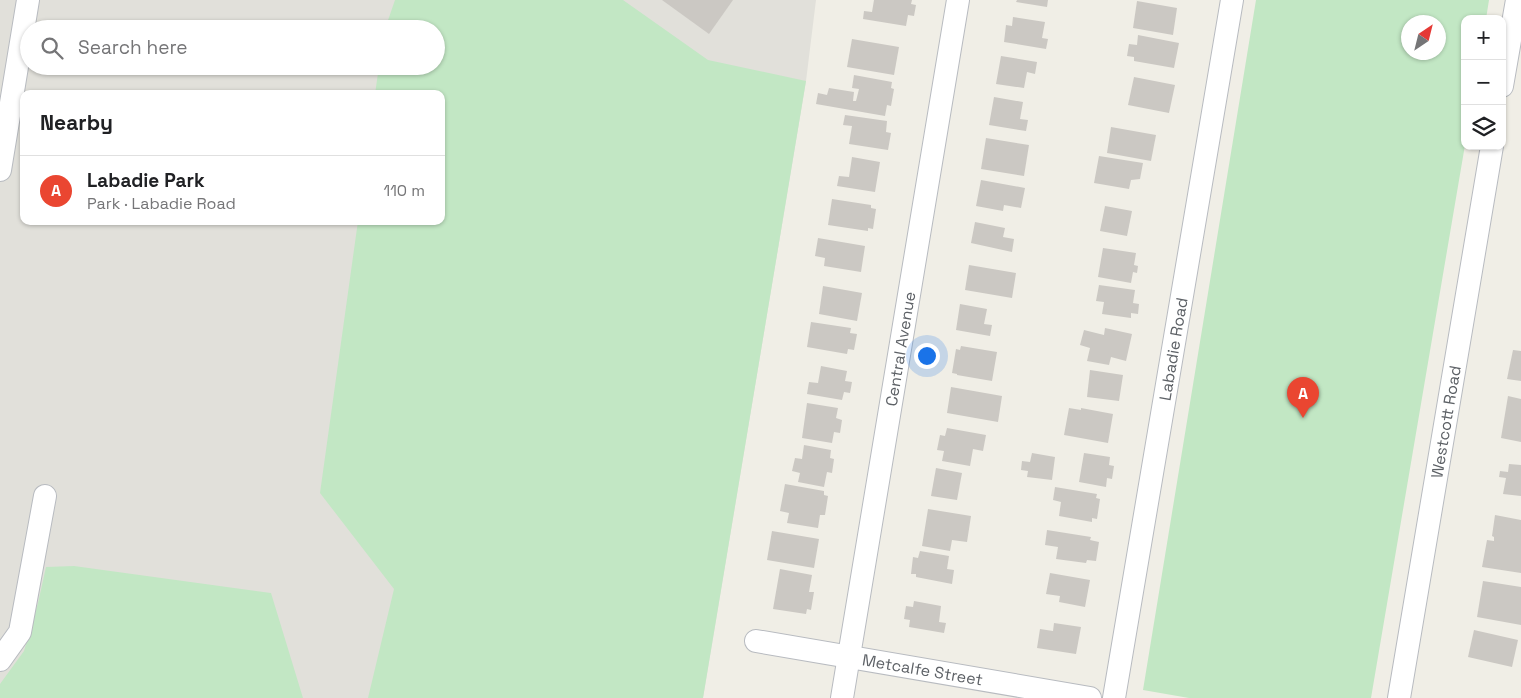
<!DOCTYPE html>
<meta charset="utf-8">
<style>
:root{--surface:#fff;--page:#f2f2f2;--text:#202124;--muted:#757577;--line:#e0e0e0;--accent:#ea4631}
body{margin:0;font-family:"Space Grotesk",sans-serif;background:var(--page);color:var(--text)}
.controls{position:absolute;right:15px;top:15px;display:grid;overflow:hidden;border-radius:10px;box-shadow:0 1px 4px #0004}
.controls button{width:45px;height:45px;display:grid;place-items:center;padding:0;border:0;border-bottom:1px solid var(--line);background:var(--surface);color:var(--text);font:25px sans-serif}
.compass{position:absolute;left:1401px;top:15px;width:45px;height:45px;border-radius:50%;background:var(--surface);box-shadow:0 1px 4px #0004;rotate:35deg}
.you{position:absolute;left:926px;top:355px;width:18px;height:18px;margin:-12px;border:4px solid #fff;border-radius:50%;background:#1a73e8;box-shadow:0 0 0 8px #1a73e833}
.badge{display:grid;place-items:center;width:32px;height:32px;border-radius:50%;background:var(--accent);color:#fff;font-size:16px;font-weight:700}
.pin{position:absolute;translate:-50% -41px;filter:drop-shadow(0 1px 2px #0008)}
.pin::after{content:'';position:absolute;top:26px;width:18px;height:15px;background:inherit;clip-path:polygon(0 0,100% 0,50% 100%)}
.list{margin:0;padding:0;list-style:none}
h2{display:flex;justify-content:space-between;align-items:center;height:65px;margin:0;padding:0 20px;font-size:21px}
h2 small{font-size:16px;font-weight:400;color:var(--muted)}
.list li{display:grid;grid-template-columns:32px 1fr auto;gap:15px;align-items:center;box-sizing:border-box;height:70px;padding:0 20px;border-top:1px solid var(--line)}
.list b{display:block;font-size:19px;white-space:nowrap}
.list p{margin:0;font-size:16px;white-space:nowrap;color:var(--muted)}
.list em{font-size:16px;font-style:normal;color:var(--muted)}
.icon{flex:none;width:28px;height:28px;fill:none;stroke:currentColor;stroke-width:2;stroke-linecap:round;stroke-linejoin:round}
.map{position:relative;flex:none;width:1521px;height:698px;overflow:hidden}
.search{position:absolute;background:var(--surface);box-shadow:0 1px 4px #0004;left:20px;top:20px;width:425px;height:55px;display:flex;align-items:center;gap:12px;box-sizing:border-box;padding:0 18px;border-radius:28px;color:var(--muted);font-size:19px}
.panel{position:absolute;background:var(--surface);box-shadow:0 1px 4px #0004;left:20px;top:90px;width:425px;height:135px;border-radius:10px}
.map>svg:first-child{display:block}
.industrial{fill:#e1e0da;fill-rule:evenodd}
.green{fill:#c2e7c4;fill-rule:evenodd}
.building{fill:#cbc8c3}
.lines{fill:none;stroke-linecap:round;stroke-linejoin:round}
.street-casing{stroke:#b8bbc0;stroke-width:24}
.street{stroke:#fff;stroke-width:22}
.labels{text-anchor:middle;stroke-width:5;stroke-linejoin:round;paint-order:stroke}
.street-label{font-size:16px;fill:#5d6166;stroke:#fff}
</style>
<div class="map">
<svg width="1521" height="698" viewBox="0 0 1521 698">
<rect width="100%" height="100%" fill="#f0eee6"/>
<!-- industrial -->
<path class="industrial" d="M0,0H816L806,81L703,698H0ZM29,29H436V66H29ZM24,94H441V221H24Z"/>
<!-- green -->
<g class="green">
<path d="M395,0H623L708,60L806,81L703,698H368L394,589L320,493L358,221H441V94H375L379,66H436V29H385Z"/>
<path d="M1256,0H1489L1486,19H1465V145L1371,698H1189L1143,690ZM1438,22V52H1408V22Z"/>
<path d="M74,566L271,593L303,698H0V684L24,651L38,603L46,567Z"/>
</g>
<!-- building -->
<g class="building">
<path d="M662,0H733L709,34Z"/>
<path d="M874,0H912L911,4L916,5L914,16L908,15L906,26L863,19L864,11L872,12Z"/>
<path d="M1017,0H1048L1047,7L1016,2Z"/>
<path d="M1137,1L1177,8L1173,35L1133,28Z"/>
<path d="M1013,17L1045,22L1042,38L1048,39L1046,49L1004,42L1006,25L1012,26Z"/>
<path d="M1138,35L1179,43L1174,68L1134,61V57L1127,56L1129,44L1137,45Z"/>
<path d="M852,39L899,47L894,75L847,67Z"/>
<path d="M1001,56L1037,62L1035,74L1027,72L1024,88L996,84Z"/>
<path d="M854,75L892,82L891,88L894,89L891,106L887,105L885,116L816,104L818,93L827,95L829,88L854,92L853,101H856L859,89L852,88Z"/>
<path d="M1134,77L1175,85L1169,113L1128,105Z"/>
<path d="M994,97L1023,102L1020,119L1028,120L1026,131L989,125Z"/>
<path d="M845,115L887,121L886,132L891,133L888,150L849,144L852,126L843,125Z"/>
<path d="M1111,127L1156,135L1151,161L1107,153Z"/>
<path d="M986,138L1029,145L1024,176L981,169Z"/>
<path d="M1099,156L1143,163L1140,179L1131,180L1129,189L1094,183Z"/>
<path d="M852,157L880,162L875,192L837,186L839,176L849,177Z"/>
<path d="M981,180L1025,188L1021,208L1004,205L1003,211L976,206Z"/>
<path d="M832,199L871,205V208L876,209L873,229L868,228V231L828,225Z"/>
<path d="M1105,206L1132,211L1127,236L1100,231Z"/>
<path d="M975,222L1005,228L1003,237L1014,239L1012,252L971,243Z"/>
<path d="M818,238L865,246L861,272L824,266L825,258L815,256Z"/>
<path d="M1103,248L1136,253L1134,265L1138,266L1137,273L1133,272L1131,283L1098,277Z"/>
<path d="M969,265L1016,273L1012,298L965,290Z"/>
<path d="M1099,285L1135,290L1133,303L1139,304L1138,314L1131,313V318L1102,314L1104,302L1096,301Z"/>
<path d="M823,286L862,293L857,321L819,314Z"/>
<path d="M960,304L987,309L984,324L992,325L990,336L956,330Z"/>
<path d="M811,322L851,328L850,333L857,334L854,350L848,349L847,354L807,347Z"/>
<path d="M1105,328L1132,334L1126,361L1111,357L1109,365L1087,361L1090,348L1080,345L1084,330L1104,335Z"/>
<path d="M961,346L997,352L992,381L957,375V374L952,373L956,349L960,350Z"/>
<path d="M1513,350L1521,351V381L1507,379Z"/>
<path d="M821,366L847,371L845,381L852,382L850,393L844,392L842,400L807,394L809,382L818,383Z"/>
<path d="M1090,370L1123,375L1119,401L1087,397Z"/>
<path d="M951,387L1002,396L998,422L947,413Z"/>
<path d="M1508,396L1521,399V442L1501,438Z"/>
<path d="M807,403L838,408L836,418L842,420L840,433L834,432L832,443L802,438Z"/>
<path d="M1069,408L1081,410V408L1113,414L1108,443L1064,435Z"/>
<path d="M947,428L986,435L983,451L973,449L970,466L942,461L944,451L937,450L940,435L945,436Z"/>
<path d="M804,445L831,450L830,458L834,459L832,473L827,472L824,487L798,482L800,473L792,471L795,458L802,459Z"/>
<path d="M1032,453L1055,457L1052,480L1027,477L1028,471L1021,470L1022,461L1030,462Z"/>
<path d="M1084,453L1110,457L1109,465L1114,466L1112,479L1107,478L1106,487L1079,482Z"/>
<path d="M1509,464L1521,465V496L1503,494L1506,478L1499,477L1500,471L1508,472Z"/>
<path d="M936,468L962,473L957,500L931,496Z"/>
<path d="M785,484L824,491V495L828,496L825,515H820L818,528L787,523L789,513L780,511Z"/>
<path d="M1055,487L1097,494L1096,498L1100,499L1097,519L1092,518V522L1059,516L1061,502L1053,500Z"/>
<path d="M928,509L971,516L967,542L952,540L950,551L922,546Z"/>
<path d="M1495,515L1521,520V573L1482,567L1487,540L1494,541V537L1492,536Z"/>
<path d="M1047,530L1091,537L1090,540L1099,542L1096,561L1087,560L1086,563L1056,559L1058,547L1045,545Z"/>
<path d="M772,531L819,539L814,568L767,560Z"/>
<path d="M920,551L949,556L947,569L954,570L952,584L916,577V574H911L913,557L918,558Z"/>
<path d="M780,569L812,575L809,592H814L811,610L807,609L806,614L773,609Z"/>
<path d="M1050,573L1090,580L1085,607L1059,602L1060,596L1046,594Z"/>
<path d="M1483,581L1521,587V625L1477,617Z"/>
<path d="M914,601L941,606L939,622L946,623L944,633L909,627L910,620L904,619L906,606L913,607Z"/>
<path d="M1054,623L1081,627L1076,654L1037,648L1040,629L1053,631Z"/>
<path d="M1474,630L1518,640L1512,667L1468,657Z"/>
</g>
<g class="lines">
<!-- street casing -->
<g class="street-casing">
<g id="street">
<path d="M1502,86L1517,0"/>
<path d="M0,170L28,0"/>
<path id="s1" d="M756,641L1090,698"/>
<path d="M0,660L20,632L45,496"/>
<path id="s2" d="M842,698L958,0"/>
<path id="s3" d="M1114,698L1232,0"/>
<path id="s4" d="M1399,698L1492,146"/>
</g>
</g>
<!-- street -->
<use href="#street" class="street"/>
</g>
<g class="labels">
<!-- street labels -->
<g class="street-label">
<text dy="6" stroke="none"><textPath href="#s2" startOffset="354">Central Avenue</textPath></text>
<text dy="6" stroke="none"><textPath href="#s3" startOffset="354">Labadie Road</textPath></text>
<text dy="6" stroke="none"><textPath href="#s4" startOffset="280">Westcott Road</textPath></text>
<text dy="6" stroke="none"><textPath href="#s1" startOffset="169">Metcalfe Street</textPath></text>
</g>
</g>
</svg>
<div class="controls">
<button>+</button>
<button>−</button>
<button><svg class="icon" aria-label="layers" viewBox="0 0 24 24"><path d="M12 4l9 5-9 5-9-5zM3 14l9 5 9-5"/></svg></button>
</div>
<svg class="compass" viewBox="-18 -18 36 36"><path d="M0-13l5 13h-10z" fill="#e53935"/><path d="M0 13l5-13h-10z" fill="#757577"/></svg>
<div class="you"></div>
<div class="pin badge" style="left:1303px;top:418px">A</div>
<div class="search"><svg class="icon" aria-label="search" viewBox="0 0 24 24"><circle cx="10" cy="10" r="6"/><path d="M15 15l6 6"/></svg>Search here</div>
<section class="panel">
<h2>Nearby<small></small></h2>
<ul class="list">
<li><span class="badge">A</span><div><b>Labadie Park</b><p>Park · Labadie Road</p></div><em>110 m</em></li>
</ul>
</section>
</div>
